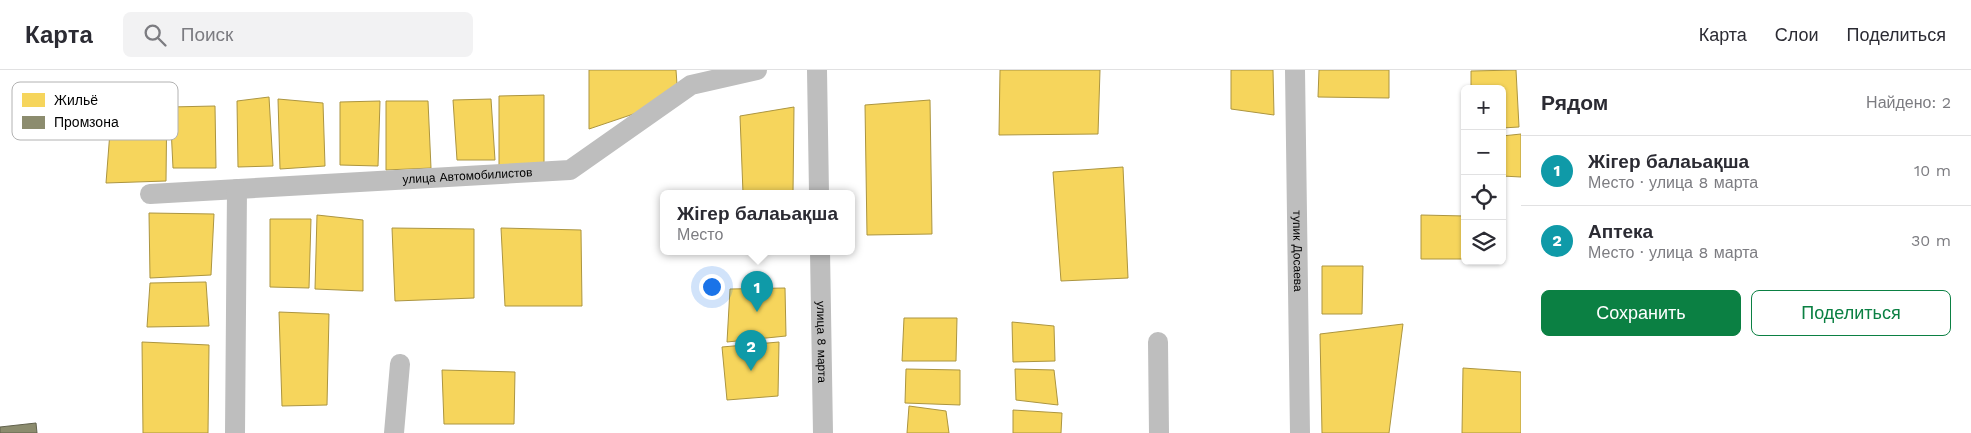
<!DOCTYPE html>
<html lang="ru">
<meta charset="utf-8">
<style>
:root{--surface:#fff;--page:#f2f2f3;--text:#2b2b33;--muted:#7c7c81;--line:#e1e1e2;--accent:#0b8043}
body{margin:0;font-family:"Work Sans",sans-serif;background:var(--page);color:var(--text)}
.controls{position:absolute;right:15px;top:15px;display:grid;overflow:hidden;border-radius:8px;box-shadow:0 1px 4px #0004}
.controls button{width:45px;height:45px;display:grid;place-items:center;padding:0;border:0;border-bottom:1px solid var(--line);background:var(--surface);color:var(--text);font:25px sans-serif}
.you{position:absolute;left:711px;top:216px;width:18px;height:18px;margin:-12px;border:4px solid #fff;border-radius:50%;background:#1a73e8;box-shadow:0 0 0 8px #1a73e833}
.badge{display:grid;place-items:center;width:32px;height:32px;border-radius:50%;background:var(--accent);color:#fff;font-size:16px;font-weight:700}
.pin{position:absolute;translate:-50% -41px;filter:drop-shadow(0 1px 2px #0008)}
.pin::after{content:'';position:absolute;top:26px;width:18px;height:15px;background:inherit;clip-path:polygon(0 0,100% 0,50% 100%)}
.popup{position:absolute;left:660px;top:120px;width:195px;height:65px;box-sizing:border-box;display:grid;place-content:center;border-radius:8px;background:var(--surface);filter:drop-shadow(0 1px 4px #0005);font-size:16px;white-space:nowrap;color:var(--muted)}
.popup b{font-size:19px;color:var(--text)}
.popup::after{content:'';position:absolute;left:50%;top:100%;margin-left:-10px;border:10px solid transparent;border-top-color:var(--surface)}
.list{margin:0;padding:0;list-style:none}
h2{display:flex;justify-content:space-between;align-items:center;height:65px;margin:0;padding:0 20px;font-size:21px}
h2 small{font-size:16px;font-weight:400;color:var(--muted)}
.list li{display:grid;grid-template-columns:32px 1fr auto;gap:15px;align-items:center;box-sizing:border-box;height:70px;padding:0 20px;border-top:1px solid var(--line)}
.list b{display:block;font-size:19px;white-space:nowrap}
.list p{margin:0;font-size:16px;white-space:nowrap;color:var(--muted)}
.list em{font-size:16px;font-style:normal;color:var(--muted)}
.actions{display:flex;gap:10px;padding:15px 20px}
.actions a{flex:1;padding:11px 0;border:1px solid var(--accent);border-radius:8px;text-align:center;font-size:18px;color:var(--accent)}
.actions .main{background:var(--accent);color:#fff}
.icon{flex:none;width:28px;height:28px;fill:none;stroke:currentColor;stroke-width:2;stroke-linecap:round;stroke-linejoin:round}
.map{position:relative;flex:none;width:1521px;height:363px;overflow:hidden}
header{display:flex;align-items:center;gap:30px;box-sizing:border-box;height:70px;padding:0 25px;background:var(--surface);border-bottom:1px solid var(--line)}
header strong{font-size:24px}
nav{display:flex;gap:28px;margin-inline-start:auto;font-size:18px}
.search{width:350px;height:45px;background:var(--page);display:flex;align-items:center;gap:12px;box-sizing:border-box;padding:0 18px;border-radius:8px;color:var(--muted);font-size:19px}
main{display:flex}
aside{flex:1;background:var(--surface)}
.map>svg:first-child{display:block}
.homes{fill:#f6d55c;stroke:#ac9540}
.industry{fill:#8c8c6e;stroke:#62624d}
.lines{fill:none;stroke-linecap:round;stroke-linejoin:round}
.minor{stroke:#bebebe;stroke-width:20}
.labels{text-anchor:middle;stroke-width:5;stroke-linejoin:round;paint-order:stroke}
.street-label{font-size:12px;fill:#000;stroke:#fff}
.key{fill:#fff;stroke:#b2b2b2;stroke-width:1}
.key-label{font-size:14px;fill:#000}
</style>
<header>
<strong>Карта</strong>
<div class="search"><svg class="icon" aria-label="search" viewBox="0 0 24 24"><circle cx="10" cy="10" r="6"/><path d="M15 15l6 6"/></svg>Поиск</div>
<nav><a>Карта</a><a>Слои</a><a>Поделиться</a></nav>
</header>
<main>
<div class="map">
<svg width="1521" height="363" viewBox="0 0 1521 363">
<rect width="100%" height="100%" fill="#fff"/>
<!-- homes -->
<g class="homes">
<path d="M589,0H676L678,29L589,59Z"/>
<path d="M1000,0H1100L1098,64L999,65Z"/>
<path d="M1231,0H1273L1274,45L1231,39Z"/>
<path d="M1319,0H1389V28L1318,27Z"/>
<path d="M1516,0L1519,57L1502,58V19H1471V1Z"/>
<path d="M167,19L166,111L106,113L113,23Z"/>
<path d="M544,25V95L499,96V26Z"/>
<path d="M269,27L273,96L238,97L237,31Z"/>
<path d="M278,29L323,33L325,96L280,99Z"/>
<path d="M491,29L495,90H457L453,30Z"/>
<path d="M930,30L932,164L867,165L865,35Z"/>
<path d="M380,31L378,96L340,95V32Z"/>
<path d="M386,31H428L431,98L386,100Z"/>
<path d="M215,36L216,98H173L170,37Z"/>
<path d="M794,37L793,123H743L740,46Z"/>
<path d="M1521,64V107L1502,106V66Z"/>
<path d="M1123,97L1128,208L1061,211L1053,102Z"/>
<path d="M149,143L214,144L211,205L150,208Z"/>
<path d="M317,145L363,150V221L315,219Z"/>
<path d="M1421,145L1465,146V189H1421Z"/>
<path d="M270,149H311L309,218L270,217Z"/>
<path d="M392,158L474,159V228L395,231Z"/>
<path d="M501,158L581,160L582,236H505Z"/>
<path d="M1322,196H1363L1362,244H1322Z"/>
<path d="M206,212L209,256L147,257L150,213Z"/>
<path d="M785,218L786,266L727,272L730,219Z"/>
<path d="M279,242L329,244L327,335L282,336Z"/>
<path d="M904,248H957L956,291H902Z"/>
<path d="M1012,252L1054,256L1055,291L1013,292Z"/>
<path d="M1403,254L1389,363H1322L1320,264Z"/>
<path d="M142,272L209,275L208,363H143Z"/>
<path d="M779,272L778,326L727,330L722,277Z"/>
<path d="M1463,298L1521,302V363H1462Z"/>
<path d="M906,299L960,300V335L905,333Z"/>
<path d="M1015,299L1054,300L1058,335L1016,330Z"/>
<path d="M442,300L515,302L514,354H444Z"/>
<path d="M909,336L946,341L949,363H907Z"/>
<path d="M1013,340L1062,343L1061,363H1013Z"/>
</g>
<!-- industry -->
<path class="industry" d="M36,353L37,363H0V357Z"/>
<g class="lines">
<!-- minor -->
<g class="minor">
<path d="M817,0L819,123"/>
<path id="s1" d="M1295,0L1300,363"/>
<path id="s2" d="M150,124L570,100L691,15L757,0"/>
<path id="s3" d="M820,181L823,363"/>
<path d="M1158,272L1159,363"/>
<path d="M235,363L237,119"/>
<path d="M394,363L400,294"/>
</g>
</g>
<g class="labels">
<!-- street labels -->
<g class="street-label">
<text dy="4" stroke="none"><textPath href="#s2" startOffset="318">улица Автомобилистов</textPath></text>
<text dy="4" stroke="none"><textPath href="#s1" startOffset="181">тупик Досаева</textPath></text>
<text dy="4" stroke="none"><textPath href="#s3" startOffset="91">улица 8 марта</textPath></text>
</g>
</g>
<!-- legend -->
<rect x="12" y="12" width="166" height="58" rx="8" class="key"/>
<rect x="22" y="23" width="23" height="14" fill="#f6d55c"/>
<rect x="22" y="46" width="23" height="13" fill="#8c8c6e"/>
<g class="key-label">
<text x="54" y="35">Жильё</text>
<text x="54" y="57">Промзона</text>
</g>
</svg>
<div class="controls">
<button>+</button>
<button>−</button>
<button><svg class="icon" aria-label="locate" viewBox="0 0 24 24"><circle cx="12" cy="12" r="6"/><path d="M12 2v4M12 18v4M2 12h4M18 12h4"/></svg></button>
<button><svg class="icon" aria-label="layers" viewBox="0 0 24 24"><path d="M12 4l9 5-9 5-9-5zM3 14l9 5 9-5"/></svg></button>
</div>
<div class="you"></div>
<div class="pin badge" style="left:757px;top:242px;background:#0f9aa8">1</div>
<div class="popup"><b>Жігер балаьақша</b>Место</div>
<div class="pin badge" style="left:751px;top:301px;background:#0f9aa8">2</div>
</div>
<aside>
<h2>Рядом<small>Найдено: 2</small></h2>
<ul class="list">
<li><span class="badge" style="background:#0f9aa8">1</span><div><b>Жігер балаьақша</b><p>Место · улица 8 марта</p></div><em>10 m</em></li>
<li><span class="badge" style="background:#0f9aa8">2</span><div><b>Аптека</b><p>Место · улица 8 марта</p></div><em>30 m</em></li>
</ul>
<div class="actions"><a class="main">Сохранить</a><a>Поделиться</a></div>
</aside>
</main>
